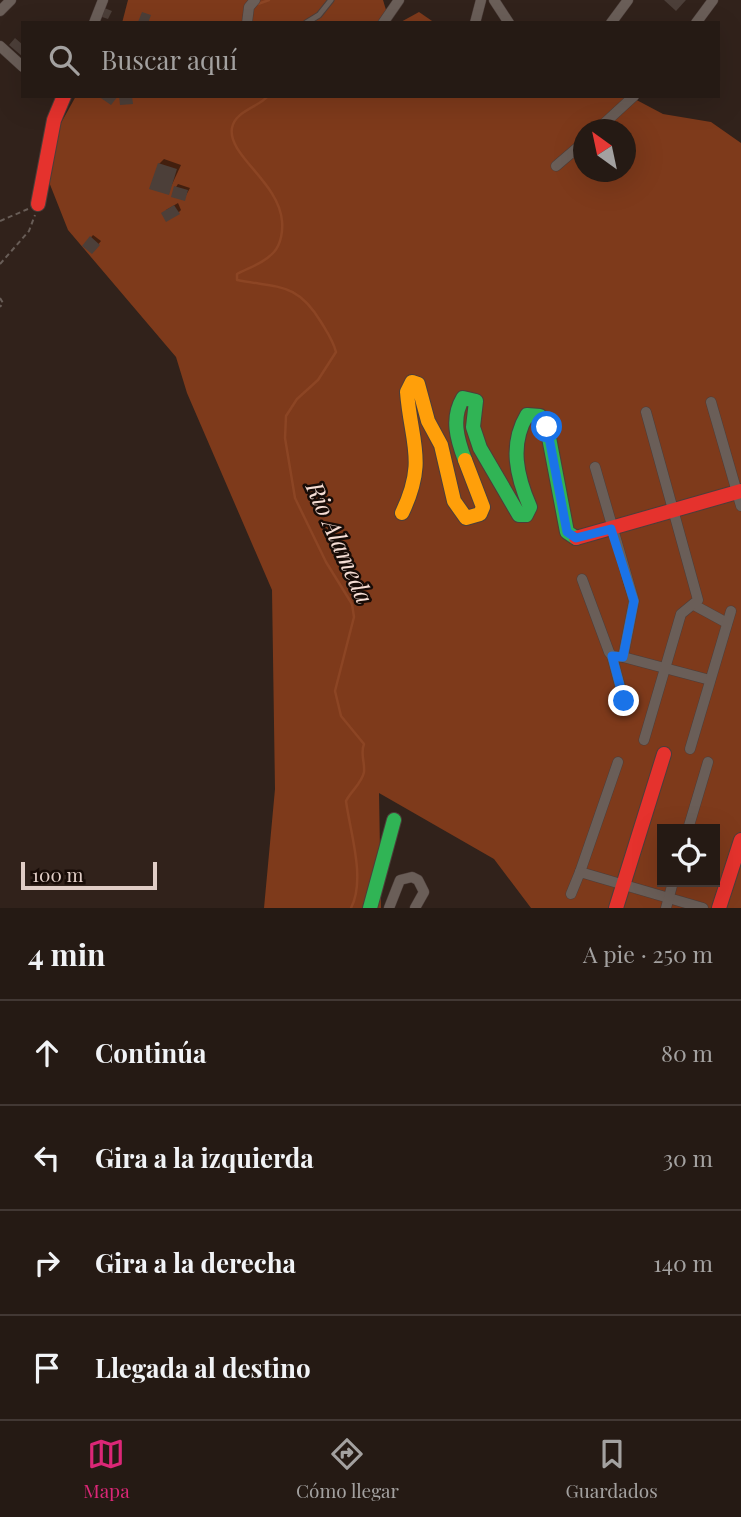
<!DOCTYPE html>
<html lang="es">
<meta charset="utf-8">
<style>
:root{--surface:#251a14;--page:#312722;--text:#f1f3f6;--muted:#a3a1a0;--line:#423834;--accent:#db2777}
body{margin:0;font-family:"Playfair Display",serif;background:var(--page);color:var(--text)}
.controls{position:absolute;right:21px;bottom:21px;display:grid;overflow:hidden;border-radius:0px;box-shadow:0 7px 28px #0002}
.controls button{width:63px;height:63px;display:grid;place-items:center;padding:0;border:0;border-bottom:2px solid var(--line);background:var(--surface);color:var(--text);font:35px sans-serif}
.compass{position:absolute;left:573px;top:119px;width:63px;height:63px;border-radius:50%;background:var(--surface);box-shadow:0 7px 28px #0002;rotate:327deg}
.scale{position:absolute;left:21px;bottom:18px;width:136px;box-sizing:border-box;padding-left:7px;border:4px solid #e0cdc6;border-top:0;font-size:19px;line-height:24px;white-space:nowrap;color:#e0cdc6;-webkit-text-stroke:5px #180c07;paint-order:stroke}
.stop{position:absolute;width:21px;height:21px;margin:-16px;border:5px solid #1a73e8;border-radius:50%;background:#fff}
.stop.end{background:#1a73e8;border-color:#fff;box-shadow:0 2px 7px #0008}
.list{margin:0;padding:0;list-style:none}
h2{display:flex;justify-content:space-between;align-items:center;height:91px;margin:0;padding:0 28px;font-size:30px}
h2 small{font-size:23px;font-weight:400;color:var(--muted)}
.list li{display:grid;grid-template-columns:46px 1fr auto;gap:21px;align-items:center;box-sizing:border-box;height:105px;padding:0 28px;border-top:2px solid var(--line)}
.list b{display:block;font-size:26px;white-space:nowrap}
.list em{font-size:23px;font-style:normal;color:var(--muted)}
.icon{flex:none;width:38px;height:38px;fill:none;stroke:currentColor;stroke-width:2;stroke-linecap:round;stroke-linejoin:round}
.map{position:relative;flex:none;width:741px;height:908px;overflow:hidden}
.search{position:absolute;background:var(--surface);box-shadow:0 7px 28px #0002;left:21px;right:21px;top:21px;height:77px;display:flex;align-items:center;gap:18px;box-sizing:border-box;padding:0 24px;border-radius:0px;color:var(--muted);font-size:26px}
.sheet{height:511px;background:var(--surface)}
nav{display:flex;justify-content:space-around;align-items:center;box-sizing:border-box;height:98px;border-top:2px solid var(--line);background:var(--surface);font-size:19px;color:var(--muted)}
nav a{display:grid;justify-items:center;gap:4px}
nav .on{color:var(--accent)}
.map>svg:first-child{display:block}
.forest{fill:#7e3a1b;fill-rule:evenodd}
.shadow{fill:#0007}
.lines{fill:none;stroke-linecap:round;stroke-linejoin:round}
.stream{stroke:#8c4524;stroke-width:2.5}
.building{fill:#4c3f39}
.lane-casing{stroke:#4c3e3a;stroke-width:7}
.street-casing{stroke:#4c3e3a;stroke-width:11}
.fast-casing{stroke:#4c3e3a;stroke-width:16}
.slow-casing{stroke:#4c3e3a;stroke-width:16}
.jam-casing{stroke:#4c3e3a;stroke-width:16}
.path{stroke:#685d57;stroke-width:2;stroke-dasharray:5 3.5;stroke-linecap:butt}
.lane{stroke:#6a5e58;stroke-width:5}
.street{stroke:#6a5e58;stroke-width:10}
.fast{stroke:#30b455;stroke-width:14}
.slow{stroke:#ff9f0a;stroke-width:14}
.jam{stroke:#e5322d;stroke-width:14}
.route{stroke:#1a73e8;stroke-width:9}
.labels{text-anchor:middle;stroke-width:5;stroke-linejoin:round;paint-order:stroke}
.water-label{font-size:24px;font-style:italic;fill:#f6ded5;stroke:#180c07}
</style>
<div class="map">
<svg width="741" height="908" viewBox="0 0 741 908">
<rect width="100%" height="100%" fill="#31221b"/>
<!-- forest -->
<g class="forest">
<path d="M128,0H383L390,23H122Z"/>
<path d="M419,12L435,23H399Z"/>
<path d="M76,96H629L663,114L711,122L741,143V908H531L494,859L379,793L381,908H264L275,789L272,590L187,393L176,357L68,230L49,182L52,139ZM584,130H626V172H584ZM662,829H715V882H662Z"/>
</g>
<!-- shadow -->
<g class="shadow">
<path d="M164,159L181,165L168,193L159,164Z"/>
<path d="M178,184L190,188L184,199L176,187Z"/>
<path d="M178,203L181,210L179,212L166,210Z"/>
<path d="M93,235L101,241L92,252L85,245Z"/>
</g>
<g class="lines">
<!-- stream -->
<g class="stream">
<path d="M258,4L269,0"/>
<path d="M268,96C259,107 235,111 232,128C227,155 279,182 282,221C283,231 281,244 274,252C264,263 250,267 237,274V280C278,288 297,282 321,322C327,332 333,340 336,352L318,380L297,399L286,416L285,438L295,498L326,562L352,604L354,617L335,691L341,716L364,744C360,754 365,761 364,772C362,783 351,791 346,801C350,832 366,879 351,908"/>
</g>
</g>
<!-- building -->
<g class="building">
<path d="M664,0H686L676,11Z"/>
<path d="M102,7L112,11L108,19L99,16Z"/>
<path d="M142,12L151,15L148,23L138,22Z"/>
<path d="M15,38L23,45V57L9,45Z"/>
<path d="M98,96H118L111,105Z"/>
<path d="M119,96H132L133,104L120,105Z"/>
<path d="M158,163L177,169L169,195L149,189Z"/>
<path d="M174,186L188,190L185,201L171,197Z"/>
<path d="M174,205L180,214L166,222L161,213Z"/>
<path d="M90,236L100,245L92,254L82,246Z"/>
</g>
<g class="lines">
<!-- lane casing -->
<g class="lane-casing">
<path id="lane" d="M306,23L319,15L331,0"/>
</g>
<!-- street casing -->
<g class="street-casing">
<g id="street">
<path d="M494,0L509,23"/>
<path d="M0,11L11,0"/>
<path d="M94,23L103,0"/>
<path d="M247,23L249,7L255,0"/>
<path d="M383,23L399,0"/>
<path d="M475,23L481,0"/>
<path d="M611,23L628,0"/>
<path d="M696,23L713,0"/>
<path d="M0,46L23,67"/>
<path d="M597,130L634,96"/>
<path d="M556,166L584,142"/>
<path d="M711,402L741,506"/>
<path d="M595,467L634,601L623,657L710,680"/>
<path d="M582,579L609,652L612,656L623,657"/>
<path d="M694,605L727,623"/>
<path d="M612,656L624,701"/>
<path d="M644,740L681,614L698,600L646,412"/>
<path d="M690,749L731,611"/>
<path d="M688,829L708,762"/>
<path d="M580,872L618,762"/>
<path d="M571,894L580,872L703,908"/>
<path d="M389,908L400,880L412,877L418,880L424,892L415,908"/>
<path d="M666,908L673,882"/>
</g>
</g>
<!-- fast casing -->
<g class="fast-casing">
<g id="fast">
<path d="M465,460C457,439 451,418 463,398L476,401L473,427L480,448L519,515H526L530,507C517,477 509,445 527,415L540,416L547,427L567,532L576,538"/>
<path d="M370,908L394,820"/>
</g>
</g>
<!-- slow casing -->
<g class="slow-casing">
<path id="slow" d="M402,513C427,461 411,443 407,392L412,382L418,384L428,421L441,445L454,501L466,518L480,514L483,507L465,460"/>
</g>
<!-- jam casing -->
<g class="jam-casing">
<g id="jam">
<path d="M38,204L54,120L64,96"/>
<path d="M576,538L741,491"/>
<path d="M616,908L664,754"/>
<path d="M719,908L741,840"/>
</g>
</g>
<!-- path -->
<g class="path">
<path d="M0,221L28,209"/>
<path d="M0,264L29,231L35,215"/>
<path d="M0,298L3,303L0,307"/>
</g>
<!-- lane -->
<use href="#lane" class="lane"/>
<!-- street -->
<use href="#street" class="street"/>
<!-- fast -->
<use href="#fast" class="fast"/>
<!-- slow -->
<use href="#slow" class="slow"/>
<!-- jam -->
<use href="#jam" class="jam"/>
</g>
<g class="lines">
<!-- route -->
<path class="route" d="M547,427L567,532L576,538L611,529L634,601L623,657L612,656L624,701"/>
</g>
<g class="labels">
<!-- water labels -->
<g class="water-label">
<text transform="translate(339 543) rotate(66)" y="8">Rio Alameda</text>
</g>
</g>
</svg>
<div class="controls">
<button><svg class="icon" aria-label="locate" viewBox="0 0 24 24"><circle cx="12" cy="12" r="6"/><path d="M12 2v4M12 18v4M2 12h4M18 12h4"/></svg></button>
</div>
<svg class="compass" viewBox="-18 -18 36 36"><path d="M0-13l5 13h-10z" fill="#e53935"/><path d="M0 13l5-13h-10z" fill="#a3a1a0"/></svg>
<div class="scale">100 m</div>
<div class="stop" style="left:547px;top:427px"></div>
<div class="stop end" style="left:624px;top:701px"></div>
<div class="search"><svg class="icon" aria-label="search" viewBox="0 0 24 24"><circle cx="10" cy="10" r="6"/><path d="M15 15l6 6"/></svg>Buscar aquí</div>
</div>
<section class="sheet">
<h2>4 min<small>A pie · 250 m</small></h2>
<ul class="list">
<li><svg class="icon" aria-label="ahead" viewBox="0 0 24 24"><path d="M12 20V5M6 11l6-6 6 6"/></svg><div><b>Continúa</b></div><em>80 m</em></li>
<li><svg class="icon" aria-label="left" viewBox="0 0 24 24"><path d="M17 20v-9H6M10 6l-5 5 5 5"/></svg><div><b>Gira a la izquierda</b></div><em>30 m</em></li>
<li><svg class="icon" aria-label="right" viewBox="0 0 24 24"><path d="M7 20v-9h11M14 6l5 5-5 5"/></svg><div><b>Gira a la derecha</b></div><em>140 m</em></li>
<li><svg class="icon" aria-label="arrive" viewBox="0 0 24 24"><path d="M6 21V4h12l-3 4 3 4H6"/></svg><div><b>Llegada al destino</b></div></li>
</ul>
</section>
<nav>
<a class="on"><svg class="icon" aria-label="map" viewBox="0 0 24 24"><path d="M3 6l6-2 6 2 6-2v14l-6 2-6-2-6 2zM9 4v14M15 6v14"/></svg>Mapa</a>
<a><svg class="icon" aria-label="directions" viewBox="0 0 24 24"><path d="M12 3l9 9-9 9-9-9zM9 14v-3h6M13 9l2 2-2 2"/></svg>Cómo llegar</a>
<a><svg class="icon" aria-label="saved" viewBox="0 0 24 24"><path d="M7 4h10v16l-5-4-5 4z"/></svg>Guardados</a>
</nav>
